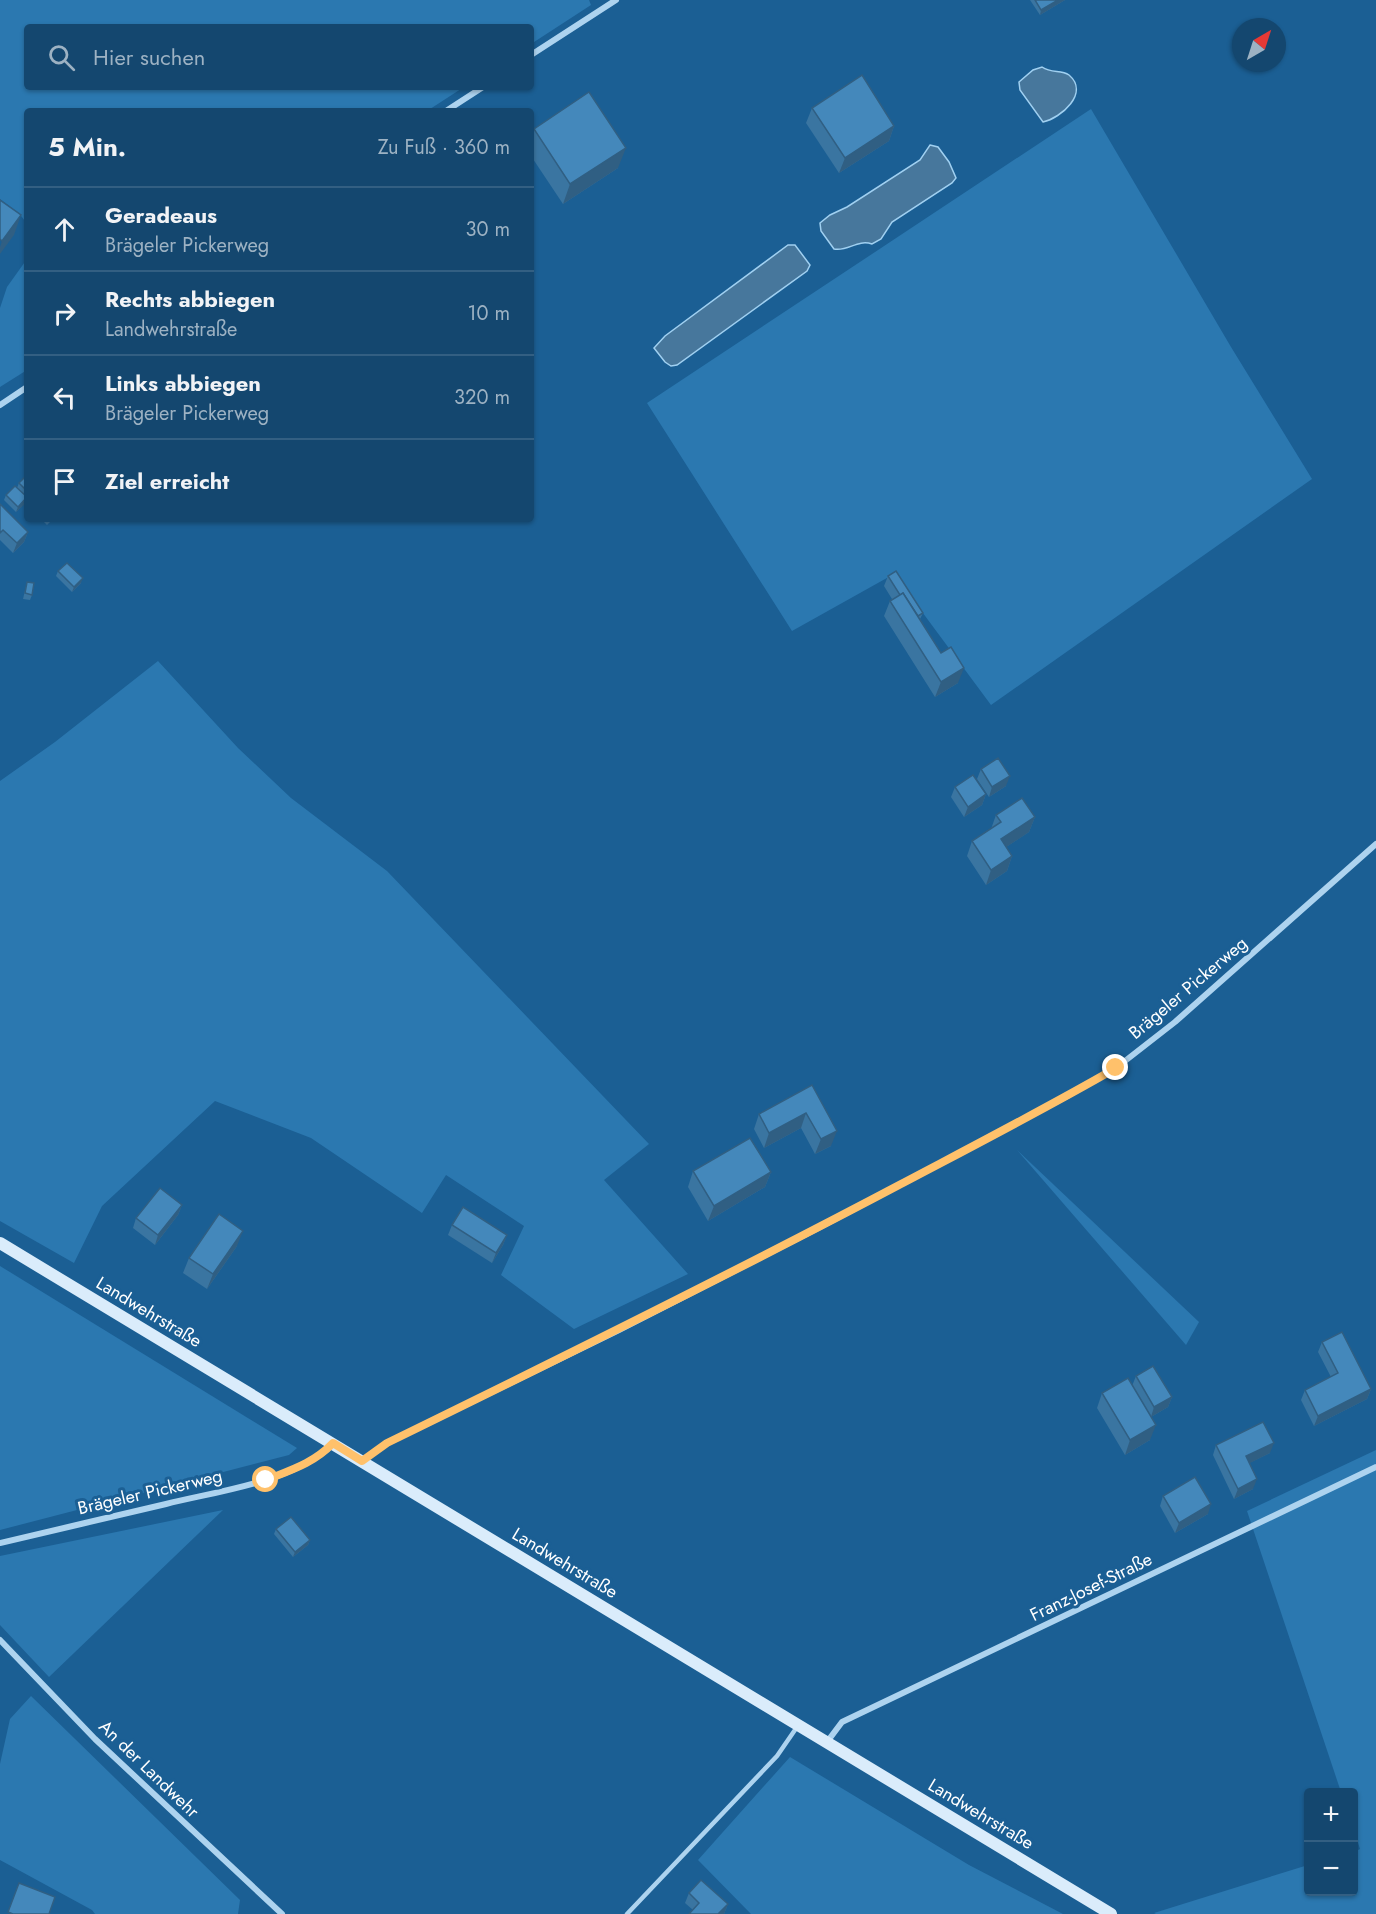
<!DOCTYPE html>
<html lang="de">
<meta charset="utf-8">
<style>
:root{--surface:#14476f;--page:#1d4e74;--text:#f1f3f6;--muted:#9db2c3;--line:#335f82}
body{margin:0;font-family:Jost,sans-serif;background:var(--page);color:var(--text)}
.controls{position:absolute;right:18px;bottom:18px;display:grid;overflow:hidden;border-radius:6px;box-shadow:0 2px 4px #0004}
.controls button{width:54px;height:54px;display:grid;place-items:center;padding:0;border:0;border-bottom:2px solid var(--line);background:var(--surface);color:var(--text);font:30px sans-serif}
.compass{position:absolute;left:1232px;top:18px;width:54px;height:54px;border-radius:50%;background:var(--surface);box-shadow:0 2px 4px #0004;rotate:39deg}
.stop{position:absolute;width:18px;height:18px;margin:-14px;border:4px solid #ffc16b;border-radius:50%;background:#fff}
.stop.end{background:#ffc16b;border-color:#fff;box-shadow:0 2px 6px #0008}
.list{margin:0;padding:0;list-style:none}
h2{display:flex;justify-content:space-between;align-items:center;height:78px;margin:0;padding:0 24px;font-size:26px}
h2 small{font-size:20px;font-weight:400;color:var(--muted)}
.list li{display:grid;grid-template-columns:39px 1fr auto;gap:18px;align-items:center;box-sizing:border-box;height:84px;padding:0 24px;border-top:2px solid var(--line)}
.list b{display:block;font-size:22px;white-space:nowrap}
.list p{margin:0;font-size:20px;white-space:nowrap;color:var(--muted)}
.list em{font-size:20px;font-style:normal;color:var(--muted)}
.icon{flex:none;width:33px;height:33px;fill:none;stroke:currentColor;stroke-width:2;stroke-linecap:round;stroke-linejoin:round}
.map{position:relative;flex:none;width:1376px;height:1914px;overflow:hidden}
.search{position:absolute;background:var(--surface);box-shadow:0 2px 4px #0004;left:24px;top:24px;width:510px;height:66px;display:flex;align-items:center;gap:15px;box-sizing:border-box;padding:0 21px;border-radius:6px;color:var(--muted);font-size:22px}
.panel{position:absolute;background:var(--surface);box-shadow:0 2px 4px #0004;left:24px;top:108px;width:510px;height:414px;border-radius:6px}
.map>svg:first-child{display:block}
.green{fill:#2b78b0}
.water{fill:#47779c;stroke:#a0d0f1;stroke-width:1.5}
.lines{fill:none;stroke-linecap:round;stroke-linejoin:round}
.lane{stroke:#add3ef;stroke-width:4.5}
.street{stroke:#add3ef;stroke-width:6}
.secondary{stroke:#daecfb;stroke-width:12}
.wall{fill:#3a75a1}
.shaded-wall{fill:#305f83}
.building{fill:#48b;stroke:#305f83;stroke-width:1.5}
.route{stroke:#ffc16b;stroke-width:8}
.labels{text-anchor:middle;stroke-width:6;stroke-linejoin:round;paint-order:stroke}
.street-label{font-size:18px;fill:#fff;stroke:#1b5f94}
</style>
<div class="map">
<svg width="1376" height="1914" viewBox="0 0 1376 1914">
<rect width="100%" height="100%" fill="#1b5f94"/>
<!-- green -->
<g class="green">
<path d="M0,0H589L591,5L531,44V27H27V87H464L427,111H27V224L19,213L0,199Z"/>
<path d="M1091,109L1231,347L1312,479L991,705L894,574L792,631L647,403Z"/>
<path d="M27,259V370L0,387V308L7,287Z"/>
<path d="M158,661L238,748L291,798L387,871L649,1144L604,1180L688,1274L574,1329L501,1275L524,1226L446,1175L422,1213L311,1138L215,1101L102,1206L74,1263L0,1221V781L55,742Z"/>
<path d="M1017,1150L1199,1322L1186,1345Z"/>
<path d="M0,1266L297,1448L289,1455L0,1530Z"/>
<path d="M1376,1450V1914H1156L1154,1913L1308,1865V1892H1354V1852L1360,1849L1354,1830V1792H1341L1247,1511Z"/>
<path d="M223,1510L49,1677L0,1625V1556Z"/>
<path d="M31,1696L240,1900L238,1914H95L92,1910L0,1860V1764L10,1719Z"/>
<path d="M790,1757L969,1865L1063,1914H751L698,1860Z"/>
</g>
<!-- water -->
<g class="water">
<path d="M1042,67C1052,74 1061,69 1069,75C1090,93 1061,118 1043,122L1020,90L1019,82L1033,70Z"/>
<path d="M930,145L938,147L949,162L956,178L952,183L892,222L881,239L872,244C857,239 848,252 834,249L821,231L820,223L830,215L847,207L920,160Z"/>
<path d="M788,245H795L810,265L807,271L677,365L671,366L665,362L654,348L665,336Z"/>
</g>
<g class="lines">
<!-- lane -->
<path class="lane" d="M627,1914L777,1756L797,1727"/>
<!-- street -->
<g class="street">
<path d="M531,55L616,0"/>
<path d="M446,111L483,87"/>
<path d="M0,405L27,387"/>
<path d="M362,1461L387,1443L619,1330L820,1227L1069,1095L1116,1068L1175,1022L1376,844"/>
<path d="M0,1543C55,1530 111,1517 166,1504C217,1491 295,1482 333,1444"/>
<path d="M0,1640L95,1739L282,1914"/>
<path d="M827,1742L842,1722L1376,1467"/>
</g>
<!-- secondary -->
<path class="secondary" d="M0,1243L1111,1914"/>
</g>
<!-- wall -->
<g class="wall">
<path d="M1030,0H1065L1040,15Z"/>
<path d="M812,108L894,126L889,141L839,173L806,123Z"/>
<path d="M534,129L618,168L563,204L531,156V136Z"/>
<path d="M27,475V504L25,503L16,512L4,500L6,495L17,488L19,483Z"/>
<path d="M0,504L28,532L24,542L13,553L0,540Z"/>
<path d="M41,519H53L47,525Z"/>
<path d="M58,571L81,583L72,592L56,576Z"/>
<path d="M888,576L923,613L920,619L958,683L935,697L884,616L890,601L892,599L884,586Z"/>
<path d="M27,582L32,595L30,600L23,599Z"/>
<path d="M981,769L1006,786L989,797L977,779Z"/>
<path d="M955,787L986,794L982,805L964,817L951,797Z"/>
<path d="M996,815L1035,817L1029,832L1006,847L1012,856L1007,871L986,885L967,856L972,841L991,829Z"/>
<path d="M812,1085L831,1146L815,1154L801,1128L764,1148L754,1129L759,1114Z"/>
<path d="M693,1171L771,1172L765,1187L708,1221L688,1187Z"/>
<path d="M182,1205L178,1215L155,1245L133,1228L136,1218Z"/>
<path d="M452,1225L507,1235L503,1245L492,1263L448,1235Z"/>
<path d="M237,1246L207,1289L183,1273L189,1258Z"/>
<path d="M1322,1342L1371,1389L1367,1399L1314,1426L1301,1400L1305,1390L1331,1377L1318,1352Z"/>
<path d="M1136,1376L1172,1397L1168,1407L1151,1417L1150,1440L1125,1455L1097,1408L1102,1393L1132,1386Z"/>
<path d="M1216,1445L1270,1453L1249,1463L1253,1489L1234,1499L1213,1455Z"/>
<path d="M1163,1496L1208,1514L1175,1533L1160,1506Z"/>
<path d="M276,1529L310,1540L308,1545L293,1557L274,1534Z"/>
<path d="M689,1893L728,1904L724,1914L693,1910L685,1903Z"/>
</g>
<!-- shaded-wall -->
<g class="shaded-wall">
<path d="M1058,0H1065L1040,15L1041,10Z"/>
<path d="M894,126L889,141L839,173L845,158Z"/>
<path d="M626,148L618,168L563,204L570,184Z"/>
<path d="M21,215L14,235L0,254V247L2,241Z"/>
<path d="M27,498L26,503L16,512L18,507Z"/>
<path d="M28,532L24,542L13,553L17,543Z"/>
<path d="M83,578L81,583L72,592L74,587Z"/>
<path d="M964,668L958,683L935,697L941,682Z"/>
<path d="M1010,776L1006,786L989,797L992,787Z"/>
<path d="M986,794L982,805L964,817L968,807Z"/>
<path d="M1035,817L1029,832L996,854L1001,839Z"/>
<path d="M1012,856L1007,871L986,885L991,870Z"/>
<path d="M806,1113L801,1128L764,1148L769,1133Z"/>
<path d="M837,1131L831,1146L815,1154L821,1139Z"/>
<path d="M771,1172L765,1187L708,1221L714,1206Z"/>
<path d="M182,1205L178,1215L155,1245L158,1235Z"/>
<path d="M243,1231L237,1246L207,1289L213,1274Z"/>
<path d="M507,1235L503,1245L492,1263L496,1253Z"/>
<path d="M1371,1389L1367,1399L1314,1426L1318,1416Z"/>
<path d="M1172,1397L1168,1407L1151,1417L1154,1407Z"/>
<path d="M1156,1425L1150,1440L1125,1455L1130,1440Z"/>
<path d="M1274,1443L1270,1453L1242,1467L1246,1456Z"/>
<path d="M1257,1479L1253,1489L1234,1499L1238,1489Z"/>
<path d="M1211,1504L1208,1514L1175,1533L1179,1523Z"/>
<path d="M310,1540L308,1545L293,1557L295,1552Z"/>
<path d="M728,1904L724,1914H718Z"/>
</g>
<!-- building -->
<g class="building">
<path d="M1035,0H1058L1041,10Z"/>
<path d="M862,75L894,126L845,158L812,108Z"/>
<path d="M589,92L626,148L570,184L534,129Z"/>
<path d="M0,200L21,215L2,241L0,239Z"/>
<path d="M27,475V491L19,483Z"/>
<path d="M15,486L27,497L18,507L6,495Z"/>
<path d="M0,504L28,532L17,543L3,530L0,533Z"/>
<path d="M67,563L83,578L74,587L58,571Z"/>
<path d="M896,571L923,613L918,616L903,593L900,595L888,576Z"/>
<path d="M27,582L34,583L32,595L25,593Z"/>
<path d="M903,593L941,653L951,647L964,668L941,682L890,601Z"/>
<path d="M998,758L1010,776L992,787L981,769Z"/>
<path d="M973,775L986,794L968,807L955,787Z"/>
<path d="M1022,798L1035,817L1001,839L1012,856L991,870L972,841L1001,822L996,815Z"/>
<path d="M812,1085L837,1131L821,1139L806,1113L769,1133L759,1114Z"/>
<path d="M750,1138L771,1172L714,1206L693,1171Z"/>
<path d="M160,1188L182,1205L158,1235L136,1218Z"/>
<path d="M463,1207L507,1235L496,1253L452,1225Z"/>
<path d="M219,1214L243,1231L213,1274L189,1258Z"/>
<path d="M1342,1332L1371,1389L1318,1416L1305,1390L1338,1373L1322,1342Z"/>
<path d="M1153,1366L1172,1397L1154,1407L1136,1376Z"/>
<path d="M1128,1378L1156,1425L1130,1440L1102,1393Z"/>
<path d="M1263,1422L1274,1443L1246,1456L1257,1479L1238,1489L1216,1445Z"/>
<path d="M1195,1477L1211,1504L1179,1523L1163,1496Z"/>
<path d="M291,1517L310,1540L295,1552L276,1529Z"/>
<path d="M701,1880L728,1904L718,1914H689L699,1903L689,1893Z"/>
<path d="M19,1883L55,1897L49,1914H13L8,1912Z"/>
</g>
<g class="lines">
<!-- route -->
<path class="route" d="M266,1480C291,1470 314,1463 333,1443L362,1461L387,1443C559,1359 731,1274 901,1184C973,1146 1045,1109 1116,1068"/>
</g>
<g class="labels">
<!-- street labels -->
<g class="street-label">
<text transform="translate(1188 988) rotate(-40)" y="6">Brägeler Pickerweg</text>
<text transform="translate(149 1312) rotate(31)" y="6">Landwehrstraße</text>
<text transform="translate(150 1492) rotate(-13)" y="6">Brägeler Pickerweg</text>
<text transform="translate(565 1563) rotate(31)" y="6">Landwehrstraße</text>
<text transform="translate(1091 1587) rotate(-26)" y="6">Franz-Josef-Straße</text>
<text transform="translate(149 1769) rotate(44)" y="6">An der Landwehr</text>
<text transform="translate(981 1814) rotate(31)" y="6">Landwehrstraße</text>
</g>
</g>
</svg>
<div class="controls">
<button>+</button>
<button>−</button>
</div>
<svg class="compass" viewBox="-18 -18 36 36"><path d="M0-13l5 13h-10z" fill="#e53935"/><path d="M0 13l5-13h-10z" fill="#9db2c3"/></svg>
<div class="stop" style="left:266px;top:1480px"></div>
<div class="stop end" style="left:1116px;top:1068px"></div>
<div class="search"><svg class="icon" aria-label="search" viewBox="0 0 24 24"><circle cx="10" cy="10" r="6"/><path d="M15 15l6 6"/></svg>Hier suchen</div>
<section class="panel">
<h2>5 Min.<small>Zu Fuß · 360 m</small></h2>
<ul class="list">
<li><svg class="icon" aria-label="ahead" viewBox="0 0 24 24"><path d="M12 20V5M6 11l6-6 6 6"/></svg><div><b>Geradeaus</b><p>Brägeler Pickerweg</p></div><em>30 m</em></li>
<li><svg class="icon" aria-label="right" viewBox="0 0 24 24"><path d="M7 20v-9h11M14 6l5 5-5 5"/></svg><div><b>Rechts abbiegen</b><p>Landwehrstraße</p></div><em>10 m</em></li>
<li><svg class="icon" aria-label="left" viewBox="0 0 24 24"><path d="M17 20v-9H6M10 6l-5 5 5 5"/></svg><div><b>Links abbiegen</b><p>Brägeler Pickerweg</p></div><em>320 m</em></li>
<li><svg class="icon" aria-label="arrive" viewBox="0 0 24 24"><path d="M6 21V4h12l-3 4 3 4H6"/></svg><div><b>Ziel erreicht</b></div></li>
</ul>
</section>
</div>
